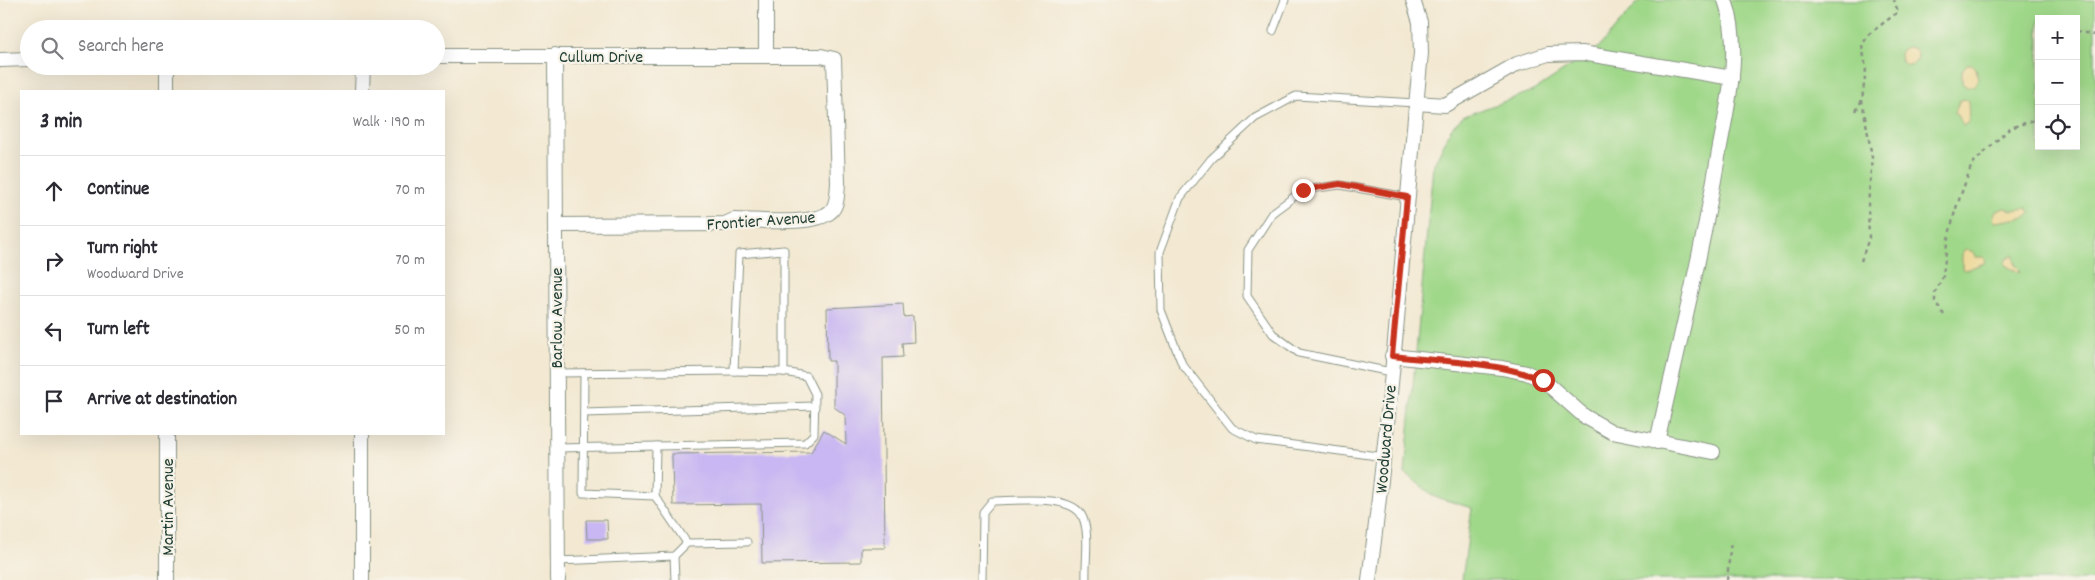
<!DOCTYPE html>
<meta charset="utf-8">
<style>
:root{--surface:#fff;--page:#f7f7f7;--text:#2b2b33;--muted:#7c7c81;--line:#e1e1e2}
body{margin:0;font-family:Dekko,sans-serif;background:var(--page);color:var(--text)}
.controls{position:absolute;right:15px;top:15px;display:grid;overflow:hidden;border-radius:0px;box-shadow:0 5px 20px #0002}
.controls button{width:45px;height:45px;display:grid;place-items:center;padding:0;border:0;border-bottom:1px solid var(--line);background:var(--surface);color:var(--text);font:25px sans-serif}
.stop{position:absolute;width:15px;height:15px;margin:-11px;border:4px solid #c8321e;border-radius:50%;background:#fff}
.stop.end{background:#c8321e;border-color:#fff;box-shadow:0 1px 5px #0008}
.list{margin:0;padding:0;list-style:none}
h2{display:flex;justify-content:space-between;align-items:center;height:65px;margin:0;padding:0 20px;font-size:21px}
h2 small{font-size:16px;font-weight:400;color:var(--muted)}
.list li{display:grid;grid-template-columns:32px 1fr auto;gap:15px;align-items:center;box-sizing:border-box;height:70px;padding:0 20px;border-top:1px solid var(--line)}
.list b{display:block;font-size:19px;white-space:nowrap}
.list p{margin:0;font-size:16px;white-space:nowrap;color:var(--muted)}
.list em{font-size:16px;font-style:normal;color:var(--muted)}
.icon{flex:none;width:28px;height:28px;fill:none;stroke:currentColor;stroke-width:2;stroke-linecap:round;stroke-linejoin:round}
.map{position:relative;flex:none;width:2095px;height:580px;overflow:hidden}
.search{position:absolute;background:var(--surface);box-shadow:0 5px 20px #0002;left:20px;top:20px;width:425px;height:55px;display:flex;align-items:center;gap:12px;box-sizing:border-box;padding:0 18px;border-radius:28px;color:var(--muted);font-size:19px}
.panel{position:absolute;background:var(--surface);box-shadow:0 5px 20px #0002;left:20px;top:90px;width:425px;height:345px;border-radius:0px}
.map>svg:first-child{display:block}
.green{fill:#a0d88a;stroke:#608a5f;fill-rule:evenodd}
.sand{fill:#eeda9e;stroke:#868c69}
.building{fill:#c8b7f2}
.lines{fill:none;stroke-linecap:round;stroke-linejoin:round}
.lane-casing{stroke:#899384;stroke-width:9}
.street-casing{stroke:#899384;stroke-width:16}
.path{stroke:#899384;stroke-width:2.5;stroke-dasharray:4 4;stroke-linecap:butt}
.lane{stroke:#fff;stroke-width:7}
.street{stroke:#fff;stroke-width:14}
.route{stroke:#c8321e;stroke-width:6}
.labels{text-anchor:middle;stroke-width:4.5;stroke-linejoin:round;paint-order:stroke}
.street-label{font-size:18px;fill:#1f3d34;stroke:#f7f3e8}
</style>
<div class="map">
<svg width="2095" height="580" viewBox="0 0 2095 580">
<rect width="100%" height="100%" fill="#f7f3e8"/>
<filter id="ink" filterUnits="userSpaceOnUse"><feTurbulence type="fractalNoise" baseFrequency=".02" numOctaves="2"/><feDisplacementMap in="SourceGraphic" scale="10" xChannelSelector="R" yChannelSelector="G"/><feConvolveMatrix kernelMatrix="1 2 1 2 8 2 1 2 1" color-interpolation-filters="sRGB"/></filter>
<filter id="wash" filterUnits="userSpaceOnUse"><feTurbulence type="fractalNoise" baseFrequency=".0096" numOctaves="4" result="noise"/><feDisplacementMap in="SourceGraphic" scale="20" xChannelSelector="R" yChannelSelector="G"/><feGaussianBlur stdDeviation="1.12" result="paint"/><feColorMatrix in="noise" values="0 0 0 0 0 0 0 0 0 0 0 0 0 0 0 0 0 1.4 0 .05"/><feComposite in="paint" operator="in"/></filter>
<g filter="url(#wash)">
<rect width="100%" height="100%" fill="#f3e9d3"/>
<!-- green -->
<path class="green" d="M1640,0H2095V580H1462L1472,508L1435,497L1405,473L1433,166L1452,127L1464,116L1533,91L1598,48ZM2039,19H2076V146H2039Z"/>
<!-- sand -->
<g class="sand">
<circle cx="1909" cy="56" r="9"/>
<path d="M1967,64H1972L1976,68L1978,80L1975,86L1967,87L1962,83V71Z"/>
<path d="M1965,99L1968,101L1969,122L1963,126L1955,112L1960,100Z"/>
<path d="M2004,208L2013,210L2026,208L2031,212L2026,217L1995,222L1993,219L1995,212Z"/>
<path d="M1965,250L1972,251L1976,257H1983L1986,260L1985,263L1965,270L1962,269V254Z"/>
<path d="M2013,254L2016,266L2020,270L2019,273L2005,265L2006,259Z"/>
</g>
<g id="blocks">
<!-- building -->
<g class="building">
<path d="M903,304L904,317L913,316L914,342L902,343L903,357L883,358L885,548H861V562L762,563L761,504L673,505L672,454L811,452L824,430L846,444L845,415L834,407V361H828L827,308Z"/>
<path d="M586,520H607L608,539H587Z"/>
</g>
</g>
</g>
<g filter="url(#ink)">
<use href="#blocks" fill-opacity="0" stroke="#899384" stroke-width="1"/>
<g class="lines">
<!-- lane casing -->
<g class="lane-casing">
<g id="lane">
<path d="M1273,31L1285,0"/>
<path d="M734,371L784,372"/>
<path d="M1391,372L1299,353L1273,334L1247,296L1248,250L1272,213L1303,190L1340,185L1407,197"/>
<path d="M557,373L734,371L739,254L784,250V372L806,376L815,394L814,434L805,443L557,448"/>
<path d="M584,373L583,493L655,496L656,446"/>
<path d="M584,413L815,406"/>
<path d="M1385,457L1256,440L1232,428L1182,364L1161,310L1160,252L1180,198L1211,159L1255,118L1296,96L1416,103"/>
<path d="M655,496L687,543"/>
<path d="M674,556L675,580"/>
<path d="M558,561L674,556L687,543L747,542"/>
<path d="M982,580L983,512L992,501C1014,501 1074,493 1083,518C1090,535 1085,561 1086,580"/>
</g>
</g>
<!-- street casing -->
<g class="street-casing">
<g id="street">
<path d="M555,55L558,580"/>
<path d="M766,55V0"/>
<path d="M436,56H821L834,59L838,183C837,193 838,206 830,212C814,226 756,220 734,220L725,224L557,225"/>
<path d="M0,60L29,59"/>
<path d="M167,91V66"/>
<path d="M362,91L363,66"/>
<path d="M1416,103L1445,105L1517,64L1548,54L1582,53L1732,78"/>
<path d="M1392,356L1502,368L1527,373L1543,380L1584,416L1612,432L1713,452"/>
<path d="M362,434V580"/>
<path d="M1657,442C1678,347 1702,253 1718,157C1727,106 1743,50 1725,0"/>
<path d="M167,580V434"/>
<path d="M1369,580C1392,405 1404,229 1421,53L1420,22L1413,0"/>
</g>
</g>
<!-- path -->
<g class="path">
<path d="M2076,31L2095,35"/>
<path d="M1856,111L1862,100L1866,69L1862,45L1869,34L1898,12L1894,0"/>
<path d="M1861,261L1869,238L1868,206L1872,157L1862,100"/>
<path d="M1944,315L1935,301V293L1943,276L1947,243L1955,211L1972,164L2010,128L2034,120L2039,116"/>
<path d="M1727,580L1731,540"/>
</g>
<!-- lane -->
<use href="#lane" class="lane"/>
<!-- street -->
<use href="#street" class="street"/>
</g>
</g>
<g class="lines" filter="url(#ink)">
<!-- route -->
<path class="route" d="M1303,190L1340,184L1407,197L1392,356C1441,362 1496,361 1543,380"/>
</g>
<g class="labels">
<!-- street labels -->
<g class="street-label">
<text x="601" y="62">Cullum Drive</text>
<text transform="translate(761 220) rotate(-4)" y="6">Frontier Avenue</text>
<text transform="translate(556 318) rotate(-90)" y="6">Barlow Avenue</text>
<text transform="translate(1385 439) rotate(-85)" y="6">Woodward Drive</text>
<text transform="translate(167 507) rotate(-90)" y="6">Martin Avenue</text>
</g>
</g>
</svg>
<div class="controls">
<button>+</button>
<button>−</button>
<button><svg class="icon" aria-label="locate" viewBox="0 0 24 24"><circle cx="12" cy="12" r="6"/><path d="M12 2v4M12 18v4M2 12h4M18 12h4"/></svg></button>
</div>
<div class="stop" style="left:1543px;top:380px"></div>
<div class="stop end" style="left:1303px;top:190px"></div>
<div class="search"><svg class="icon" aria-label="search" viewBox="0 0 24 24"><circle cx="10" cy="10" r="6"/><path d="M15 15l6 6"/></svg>Search here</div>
<section class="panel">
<h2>3 min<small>Walk · 190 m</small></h2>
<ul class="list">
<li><svg class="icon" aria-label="ahead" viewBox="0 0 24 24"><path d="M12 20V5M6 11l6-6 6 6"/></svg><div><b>Continue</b></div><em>70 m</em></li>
<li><svg class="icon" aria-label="right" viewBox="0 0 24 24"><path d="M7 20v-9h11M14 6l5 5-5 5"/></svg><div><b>Turn right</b><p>Woodward Drive</p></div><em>70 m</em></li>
<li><svg class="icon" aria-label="left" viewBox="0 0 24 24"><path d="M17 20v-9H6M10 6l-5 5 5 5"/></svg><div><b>Turn left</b></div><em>50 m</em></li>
<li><svg class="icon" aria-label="arrive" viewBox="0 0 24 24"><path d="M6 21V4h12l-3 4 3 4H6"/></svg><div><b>Arrive at destination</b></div></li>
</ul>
</section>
</div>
